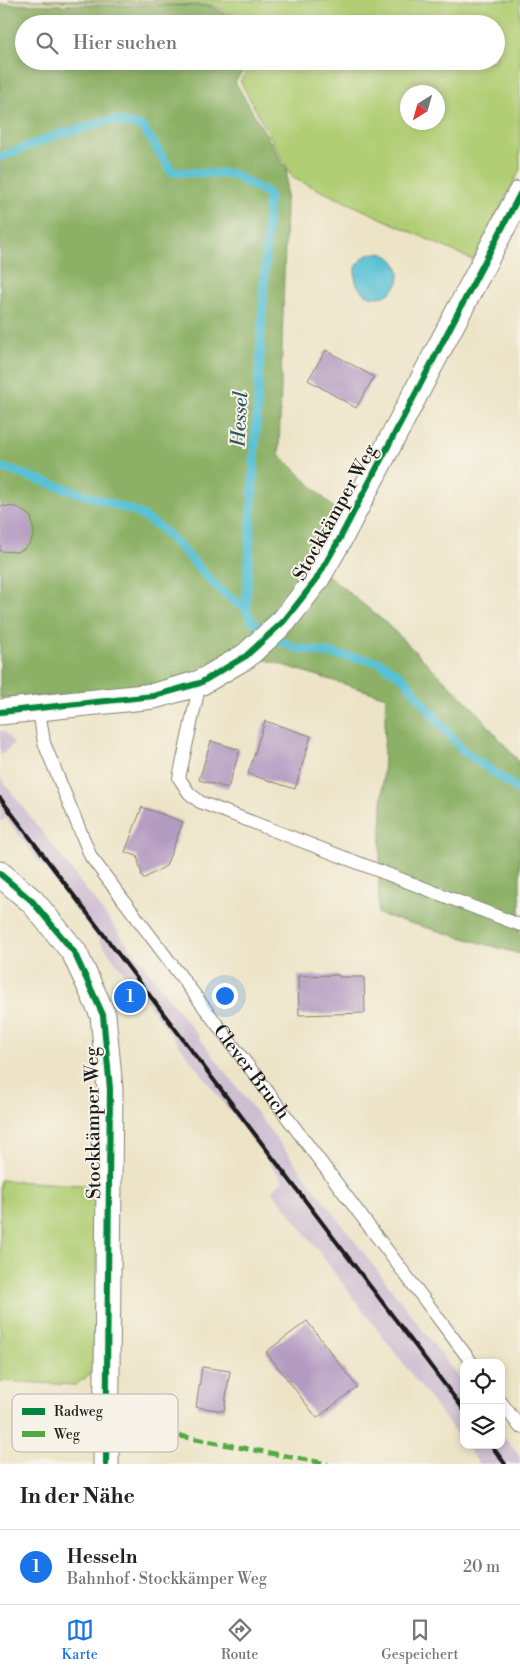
<!DOCTYPE html>
<html lang="de">
<meta charset="utf-8">
<style>
:root{--surface:#fff;--page:#f2f2f2;--text:#222;--muted:#767676;--line:#e0e0e0;--accent:#1a73e8}
body{margin:0;font-family:"Libre Bodoni",serif;background:var(--page);color:var(--text)}
.controls{position:absolute;right:15px;bottom:15px;display:grid;overflow:hidden;border-radius:10px;box-shadow:0 2px 8px #0003}
.controls button{width:45px;height:45px;display:grid;place-items:center;padding:0;border:0;border-bottom:1px solid var(--line);background:var(--surface);color:var(--text);font:25px sans-serif}
.compass{position:absolute;left:400px;top:85px;width:45px;height:45px;border-radius:50%;background:var(--surface);box-shadow:0 2px 8px #0003;rotate:217deg}
.you{position:absolute;left:224px;top:995px;width:18px;height:18px;margin:-12px;border:4px solid #fff;border-radius:50%;background:#1a73e8;box-shadow:0 0 0 8px #1a73e833}
.badge{display:grid;place-items:center;width:32px;height:32px;border-radius:50%;background:var(--accent);color:#fff;font-size:16px;font-weight:700}
.pin{position:absolute;translate:-50% -50%;border:2px solid #fff;box-shadow:0 1px 5px #0006}
.list{margin:0;padding:0;list-style:none}
h2{display:flex;justify-content:space-between;align-items:center;height:65px;margin:0;padding:0 20px;font-size:21px}
h2 small{font-size:16px;font-weight:400;color:var(--muted)}
.list li{display:grid;grid-template-columns:32px 1fr auto;gap:15px;align-items:center;box-sizing:border-box;height:75px;padding:0 20px;border-top:1px solid var(--line)}
.list b{display:block;font-size:19px;white-space:nowrap}
.list p{margin:0;font-size:16px;white-space:nowrap;color:var(--muted)}
.list em{font-size:16px;font-style:normal;color:var(--muted)}
.icon{flex:none;width:28px;height:28px;fill:none;stroke:currentColor;stroke-width:2;stroke-linecap:round;stroke-linejoin:round}
.map{position:relative;flex:none;width:520px;height:1464px;overflow:hidden}
.search{position:absolute;background:var(--surface);box-shadow:0 2px 8px #0003;left:15px;right:15px;top:15px;height:55px;display:flex;align-items:center;gap:12px;box-sizing:border-box;padding:0 18px;border-radius:28px;color:var(--muted);font-size:19px}
.sheet{height:140px;background:var(--surface)}
nav{display:flex;justify-content:space-around;align-items:center;box-sizing:border-box;height:70px;border-top:1px solid var(--line);background:var(--surface);font-size:14px;color:var(--muted)}
nav a{display:grid;justify-items:center;gap:2px}
nav .on{color:var(--accent)}
.map>svg:first-child{display:block}
.industrial{fill:#cebed2}
.green{fill:#b1ce75;stroke:#667548;fill-rule:evenodd}
.forest{fill:#8cb166;stroke:#546641}
.water{fill:#58c1d5;stroke:#3a6e78}
.lines{fill:none;stroke-linecap:round;stroke-linejoin:round}
.stream{stroke:#58c1d5;stroke-width:9}
.building{fill:#b39ac1}
.service-casing{stroke:#848072;stroke-width:14}
.minor-casing{stroke:#848072;stroke-width:27}
.service{stroke:#fff;stroke-width:12}
.minor{stroke:#fff;stroke-width:25}
.rail{stroke:#1c1c1c;stroke-width:4}
.quiet{stroke:#52a943;stroke-width:5;stroke-dasharray:10 5;stroke-linecap:butt}
.cycleway-casing{stroke:#f7f3e8;stroke-width:9}
.cycleway{stroke:#00873e;stroke-width:6}
.labels{text-anchor:middle;stroke-width:4;stroke-linejoin:round;paint-order:stroke}
.street-label{font-size:19px;fill:#1c1c1c;stroke:#f7f3e8}
.water-label{font-size:20px;font-style:italic;fill:#31565d;stroke:#f7f3e8}
.key{fill:#f7f3e8;stroke:#b5b2ab;stroke-width:1}
.key-label{font-size:14px;fill:#1c1c1c}
</style>
<div class="map">
<svg width="520" height="1464" viewBox="0 0 520 1464">
<rect width="100%" height="100%" fill="#f7f3e8"/>
<filter id="ink" filterUnits="userSpaceOnUse"><feTurbulence type="fractalNoise" baseFrequency=".02" numOctaves="2"/><feDisplacementMap in="SourceGraphic" scale="10" xChannelSelector="R" yChannelSelector="G"/><feConvolveMatrix kernelMatrix="1 2 1 2 8 2 1 2 1" color-interpolation-filters="sRGB"/></filter>
<filter id="wash" filterUnits="userSpaceOnUse"><feTurbulence type="fractalNoise" baseFrequency=".0096" numOctaves="4" result="noise"/><feDisplacementMap in="SourceGraphic" scale="20" xChannelSelector="R" yChannelSelector="G"/><feGaussianBlur stdDeviation="1.12" result="paint"/><feColorMatrix in="noise" values="0 0 0 0 0 0 0 0 0 0 0 0 0 0 0 0 0 1.4 0 .05"/><feComposite in="paint" operator="in"/></filter>
<g filter="url(#wash)">
<rect width="100%" height="100%" fill="#ede4c7"/>
<!-- industrial -->
<g class="industrial">
<path d="M0,730L7,734L14,744L0,756Z"/>
<path d="M0,777L464,1384V1444L272,1190L283,1181L6,818L0,822Z"/>
<path d="M501,1433L520,1457V1464H479L465,1445H501Z"/>
</g>
<!-- green -->
<g class="green">
<path d="M8,0H520V170L473,260L293,178L240,81L254,61H496V24H251L212,5ZM408,92H438V122H408Z"/>
<path d="M0,1180L97,1186V1370L75,1385L0,1381Z"/>
</g>
<!-- forest -->
<path class="forest" d="M0,4L210,6L245,24H24V61H250L235,82L287,170L279,454L336,510L313,563L386,623L475,710L520,763V954L378,914L386,697L234,650L171,683L118,694L0,698Z"/>
<!-- water -->
<circle class="water" cx="377" cy="275" r="22"/>
<g class="lines">
<!-- stream -->
<g class="stream">
<path d="M0,157L60,134L112,120L143,127L172,172L232,174L269,194L246,608L251,620L278,640L296,648L380,662L404,679L462,750L520,791"/>
<path d="M0,467L131,510C182,533 200,583 246,608"/>
</g>
</g>
<g id="blocks">
<!-- building -->
<g class="building">
<path d="M326,350L374,377L356,408L308,380Z"/>
<path d="M0,506L17,507L31,517L34,534L30,543L24,549L16,552L0,551Z"/>
<path d="M265,721L311,736L295,789L248,774Z"/>
<path d="M211,741L240,750L228,788L199,780Z"/>
<path d="M142,807L183,822L166,866L143,879L137,856L125,852Z"/>
<path d="M339,975V977H364L365,1013L299,1015L298,976Z"/>
<path d="M307,1321L357,1387L317,1418L266,1352Z"/>
<path d="M202,1367L230,1371L224,1411L196,1407Z"/>
</g>
</g>
</g>
<g filter="url(#ink)">
<use href="#blocks" fill-opacity="0" stroke="#848072" stroke-width="1"/>
<g class="lines">
<!-- service casing -->
<g class="service-casing">
<g id="service">
<path d="M200,683L179,778L189,793L200,802L520,925"/>
<path id="s1" d="M39,710L44,743L91,857L472,1363"/>
<path d="M501,1402L520,1427"/>
</g>
</g>
<!-- minor casing -->
<g class="minor-casing">
<g id="minor">
<path d="M0,712L154,696L200,683L246,656L284,621L316,580L339,540L520,194"/>
<path d="M0,874L32,901L74,952L103,1015L110,1089L106,1464"/>
</g>
</g>
<!-- service -->
<use href="#service" class="service"/>
<!-- minor -->
<use href="#minor" class="minor"/>
<!-- rail -->
<g class="rail">
<path d="M0,798L464,1410"/>
<path d="M491,1445L505,1464"/>
</g>
<!-- quiet -->
<path class="quiet" d="M106,1422L328,1464"/>
<!-- cycleway casing -->
<g class="cycleway-casing">
<g id="cycleway">
<path d="M0,712L154,696L200,683L246,656L284,621L316,580L339,540L520,194"/>
<path d="M0,874L32,901L74,952L103,1015L110,1089L106,1464"/>
</g>
</g>
<!-- cycleway -->
<use href="#cycleway" class="cycleway"/>
</g>
</g>
<g class="labels">
<!-- street labels -->
<g class="street-label">
<text transform="translate(334 512) rotate(-61)" y="7">Stockkämper Weg</text>
<text dy="7" stroke="none"><textPath href="#s1" startOffset="425">Clever Bruch</textPath></text>
<text transform="translate(92 1123) rotate(-91)" y="7">Stockkämper Weg</text>
</g>
<!-- water labels -->
<g class="water-label">
<text transform="translate(239 419) rotate(-87)" y="7">Hessel</text>
</g>
</g>
<!-- legend -->
<rect x="12" y="1394" width="166" height="58" rx="8" class="key"/>
<rect x="22" y="1408" width="23" height="7" fill="#00873e"/>
<rect x="22" y="1431" width="23" height="6" fill="#52a943"/>
<g class="key-label">
<text x="54" y="1416">Radweg</text>
<text x="54" y="1439">Weg</text>
</g>
</svg>
<div class="controls">
<button><svg class="icon" aria-label="locate" viewBox="0 0 24 24"><circle cx="12" cy="12" r="6"/><path d="M12 2v4M12 18v4M2 12h4M18 12h4"/></svg></button>
<button><svg class="icon" aria-label="layers" viewBox="0 0 24 24"><path d="M12 4l9 5-9 5-9-5zM3 14l9 5 9-5"/></svg></button>
</div>
<svg class="compass" viewBox="-18 -18 36 36"><path d="M0-13l5 13h-10z" fill="#e53935"/><path d="M0 13l5-13h-10z" fill="#767676"/></svg>
<div class="you"></div>
<div class="pin badge" style="left:130px;top:997px">1</div>
<div class="search"><svg class="icon" aria-label="search" viewBox="0 0 24 24"><circle cx="10" cy="10" r="6"/><path d="M15 15l6 6"/></svg>Hier suchen</div>
</div>
<section class="sheet">
<h2>In der Nähe<small></small></h2>
<ul class="list">
<li><span class="badge">1</span><div><b>Hesseln</b><p>Bahnhof · Stockkämper Weg</p></div><em>20 m</em></li>
</ul>
</section>
<nav>
<a class="on"><svg class="icon" aria-label="map" viewBox="0 0 24 24"><path d="M3 6l6-2 6 2 6-2v14l-6 2-6-2-6 2zM9 4v14M15 6v14"/></svg>Karte</a>
<a><svg class="icon" aria-label="directions" viewBox="0 0 24 24"><path d="M12 3l9 9-9 9-9-9zM9 14v-3h6M13 9l2 2-2 2"/></svg>Route</a>
<a><svg class="icon" aria-label="saved" viewBox="0 0 24 24"><path d="M7 4h10v16l-5-4-5 4z"/></svg>Gespeichert</a>
</nav>
